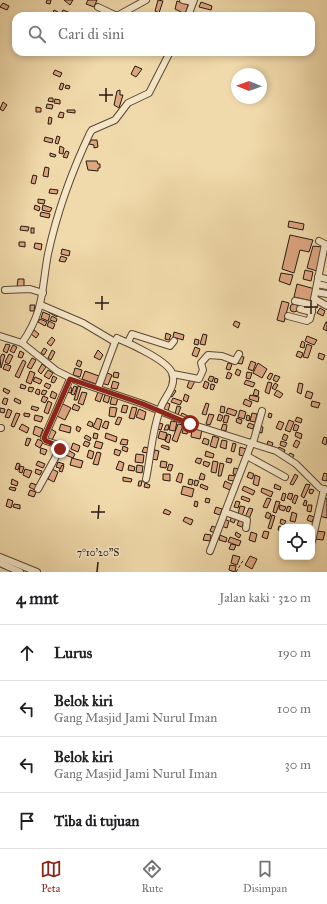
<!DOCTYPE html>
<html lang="id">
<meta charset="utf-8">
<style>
:root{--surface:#fff;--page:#f2f2f2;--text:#202124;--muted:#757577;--line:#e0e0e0;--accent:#8f2418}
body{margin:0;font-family:"IM FELL Great Primer",serif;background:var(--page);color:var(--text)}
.controls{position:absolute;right:12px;bottom:12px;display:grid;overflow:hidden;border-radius:8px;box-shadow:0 2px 6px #0003}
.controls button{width:36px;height:36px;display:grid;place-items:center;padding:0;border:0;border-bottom:1px solid var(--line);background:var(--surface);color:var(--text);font:20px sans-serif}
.compass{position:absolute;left:231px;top:68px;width:36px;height:36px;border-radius:50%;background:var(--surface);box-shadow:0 2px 6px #0003;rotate:271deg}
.stop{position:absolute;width:12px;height:12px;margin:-9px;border:3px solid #8f2418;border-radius:50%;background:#fff}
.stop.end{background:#8f2418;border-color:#fff;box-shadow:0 1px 4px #0008}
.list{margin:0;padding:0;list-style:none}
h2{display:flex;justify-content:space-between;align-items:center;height:52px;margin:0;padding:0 16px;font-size:17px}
h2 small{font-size:13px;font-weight:400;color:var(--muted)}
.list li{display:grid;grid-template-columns:26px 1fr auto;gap:12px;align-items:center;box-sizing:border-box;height:56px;padding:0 16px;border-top:1px solid var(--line)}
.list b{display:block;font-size:15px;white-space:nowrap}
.list p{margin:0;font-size:13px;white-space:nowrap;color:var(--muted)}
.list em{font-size:13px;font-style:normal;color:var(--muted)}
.icon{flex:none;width:22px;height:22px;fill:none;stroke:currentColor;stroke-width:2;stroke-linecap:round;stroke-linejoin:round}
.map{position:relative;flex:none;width:327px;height:572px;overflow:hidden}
.search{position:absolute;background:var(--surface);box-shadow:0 2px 6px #0003;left:12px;right:12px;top:12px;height:44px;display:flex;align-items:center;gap:10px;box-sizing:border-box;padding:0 14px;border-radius:12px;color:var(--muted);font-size:15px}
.sheet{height:276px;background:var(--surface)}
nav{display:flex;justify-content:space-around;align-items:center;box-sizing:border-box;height:56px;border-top:1px solid var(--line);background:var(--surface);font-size:11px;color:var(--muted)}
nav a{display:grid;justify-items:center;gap:2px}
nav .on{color:var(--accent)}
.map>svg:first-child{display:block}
.building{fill:#dda580;stroke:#26190f}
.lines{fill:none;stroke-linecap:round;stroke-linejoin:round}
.minor-casing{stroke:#584936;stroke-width:8}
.path{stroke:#26190f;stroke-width:1;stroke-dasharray:3 2;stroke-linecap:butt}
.minor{stroke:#f5e6c8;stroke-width:6}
.route{stroke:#8f2418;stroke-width:5}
.ticks{fill:none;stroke:#26190f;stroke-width:1.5}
.ticks-label{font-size:10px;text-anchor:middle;fill:#26190f;stroke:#f5e6c8;stroke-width:3.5;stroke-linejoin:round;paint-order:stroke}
</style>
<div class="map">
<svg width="327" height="572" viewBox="0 0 327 572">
<rect width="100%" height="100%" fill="#f0d9aa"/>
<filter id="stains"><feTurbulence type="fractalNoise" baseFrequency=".005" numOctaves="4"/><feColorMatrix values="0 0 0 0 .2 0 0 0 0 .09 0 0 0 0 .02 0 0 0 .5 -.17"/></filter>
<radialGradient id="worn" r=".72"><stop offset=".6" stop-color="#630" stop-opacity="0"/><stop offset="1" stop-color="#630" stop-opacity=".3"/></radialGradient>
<!-- building -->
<g class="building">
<path d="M47,0H51L50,4L46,3Z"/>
<path d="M64,0H73L70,5Z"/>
<path d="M88,0H97L94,7L86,4Z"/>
<path d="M158,0L163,1L159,13L155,11Z"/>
<path d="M177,1L188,5L185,14L175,9Z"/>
<path d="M201,2L212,6L211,10L199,7Z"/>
<path d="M3,3L9,6L7,10L0,7Z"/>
<path d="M54,10L58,12L57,16H52Z"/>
<path d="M63,10L73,14L72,16H60Z"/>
<path d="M135,66L142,69L136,77L131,74Z"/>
<path d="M55,70L62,73L60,77L53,74Z"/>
<path d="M61,83L64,84L62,90L59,89Z"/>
<path d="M66,85L70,86L69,89L65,88Z"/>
<path d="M120,90V95H123L119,108L114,105L117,91Z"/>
<path d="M49,98H53V102L48,101Z"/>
<path d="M55,99L60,100V104L54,103Z"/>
<path d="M3,102L7,105L3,111L0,109Z"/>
<path d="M47,104L53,105L52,109L46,108Z"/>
<path d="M36,107L41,108V112H36Z"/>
<path d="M67,110H75V113L67,112Z"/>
<path d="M60,112L64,113L63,118L58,117Z"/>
<path d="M49,117L52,118L51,124H48Z"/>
<path d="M57,136L60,137L58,144L55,143Z"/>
<path d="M45,137L53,139L52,143L44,141Z"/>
<path d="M91,140H97L98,147L94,148V145L89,144Z"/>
<path d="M60,146L64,148L63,154L59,153Z"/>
<path d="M66,151L69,152L67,158L63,157Z"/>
<path d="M50,153L56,155L55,157L50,156Z"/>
<path d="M86,161H97L98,164H100V168H98V171L88,170Z"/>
<path d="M45,167L49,168L48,177L43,176Z"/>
<path d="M33,175L37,176L35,184L31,183Z"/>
<path d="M50,189L58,190L57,194L49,193Z"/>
<path d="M38,199L45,200L44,204L38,203Z"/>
<path d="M35,205L40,207L39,211L34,209Z"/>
<path d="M43,205L52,208L50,212L42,210Z"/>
<path d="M41,212L50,214L49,218L40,216Z"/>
<path d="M289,221L304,224L303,230L288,227Z"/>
<path d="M21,226L29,227L28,231L20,230Z"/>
<rect x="31" y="228" width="3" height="5"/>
<path d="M290,235L313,240L309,252L300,250L294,273L282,269Z"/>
<path d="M19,242H25V247L19,246Z"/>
<path d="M35,243L42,244L41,250L34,248Z"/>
<path d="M313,246L322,247L317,271L307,268Z"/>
<path d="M62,249L70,251L69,256L61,254Z"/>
<path d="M61,256L67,258L65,262L59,261Z"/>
<path d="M305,270L313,272L311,281L303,279Z"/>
<path d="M281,273L293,275L290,285L279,281Z"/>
<path d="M18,279H24V287H17Z"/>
<path d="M297,284L315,289L312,301L294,297Z"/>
<path d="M282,301L289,303L284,322L277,320Z"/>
<circle cx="294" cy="308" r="4"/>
<path d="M30,305H35L34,311H30Z"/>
<path d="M320,308L325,311L323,316L317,313Z"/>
<path d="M49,310L58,315L57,317L48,312Z"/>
<path d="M43,312L50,315L48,321L41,318Z"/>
<path d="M52,316L57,319L56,322L50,320Z"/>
<path d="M40,319L47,322L45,326L38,322Z"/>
<path d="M49,321L55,324L53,329L47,326Z"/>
<path d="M235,321L240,323L238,328L233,325Z"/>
<path d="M326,322H327V331L323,329Z"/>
<path d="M34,330L39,334L36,338L31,334Z"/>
<path d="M174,332L184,335L183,340L173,337Z"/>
<path d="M166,333L171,335L169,340L165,339Z"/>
<path d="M203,334L207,335L205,345L200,344Z"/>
<path d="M307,336L317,340L314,345L305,341Z"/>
<path d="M52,337L55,340L51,346L47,343Z"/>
<path d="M195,339L199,340L198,345L194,344Z"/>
<path d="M302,341L305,343L304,348L300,347Z"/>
<path d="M6,344L10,345L7,353L3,351Z"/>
<path d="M307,344L312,346L308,358L303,357Z"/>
<path d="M13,345L17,347L14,353L10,351Z"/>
<path d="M195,347L200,349L197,357L192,355Z"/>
<path d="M44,348L47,350L44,355L41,353Z"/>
<path d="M52,350L55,352L51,360L48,358Z"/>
<path d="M98,350L103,355L100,360L94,357Z"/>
<path d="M20,351L24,353L22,358L18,357Z"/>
<path d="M298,351L303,353L301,358L296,356Z"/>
<path d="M319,353L325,355L323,360L318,358Z"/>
<path d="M2,354L5,355L1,368L0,358Z"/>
<path d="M9,354L13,356L9,364L5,362Z"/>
<path d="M239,356L244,357L242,364L236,363Z"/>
<path d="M32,358L36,360L31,369L27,367Z"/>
<path d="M23,360L26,362L19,378L15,376Z"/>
<path d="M78,360L82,362L80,367L76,365Z"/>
<path d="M251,361L256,363L253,371L248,369Z"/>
<path d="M228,363L232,364L230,370L226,369Z"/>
<path d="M258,363L267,369L262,378L253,373Z"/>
<path d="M5,364L11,366L9,371L3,369Z"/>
<path d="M42,364L46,367L41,374L38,371Z"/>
<path d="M75,368L82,370L80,377L73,375Z"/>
<path d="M237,369L241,371L239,376L235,374Z"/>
<path d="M48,370L53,373L49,379L44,376Z"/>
<path d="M30,371L35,373L31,384L26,382Z"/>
<path d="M85,371L99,376L96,384L82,379Z"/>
<path d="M105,372L112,375L108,385L101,383Z"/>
<path d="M114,372L119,373L118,378L113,377Z"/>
<path d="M228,372L232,374L230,379L226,378Z"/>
<path d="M247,372L252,373L250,379L246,378Z"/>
<path d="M270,373L273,374L270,380L267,378Z"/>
<path d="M275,375L280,377L277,382L273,380Z"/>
<path d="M53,376L57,378L54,383L51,382Z"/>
<path d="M210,376L214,377L212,382L208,380Z"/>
<path d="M35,377L42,380L40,384L33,381Z"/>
<path d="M215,378L218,379L217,383L214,382Z"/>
<path d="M190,379L195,381L191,389L187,387Z"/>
<path d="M246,380L255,383L253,387L244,384Z"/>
<path d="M113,381L119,383L117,389L111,388Z"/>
<path d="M205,381L209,383L207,389L203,387Z"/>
<path d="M268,382L272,383L269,394L265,392Z"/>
<path d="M46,383L51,385L49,389L44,386Z"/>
<path d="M275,383L278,385L275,390L272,388Z"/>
<path d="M299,383L303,384L301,394L297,392Z"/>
<path d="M21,384L26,386L25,389L20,388Z"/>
<path d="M211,384L215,385L213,390L210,389Z"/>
<path d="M74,386L77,387L74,395L71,394Z"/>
<path d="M78,386L81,387L77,400H74Z"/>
<path d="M29,387L34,388L32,392L28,391Z"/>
<path d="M68,387L72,388L71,393L66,392Z"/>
<path d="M4,388L10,391L8,394L3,391Z"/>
<path d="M37,389L40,390L39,395L35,393Z"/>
<path d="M173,389L176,391L172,397L169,395Z"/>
<path d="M255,389L259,391L258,396L253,395Z"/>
<path d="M43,390L47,391L45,395L41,394Z"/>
<path d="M277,390L283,394L280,398L274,395Z"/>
<path d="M52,391L57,394L55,399L50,397Z"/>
<path d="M307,391L313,393L311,399L305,397Z"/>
<path d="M82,392L87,393L83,405L78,403Z"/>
<path d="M98,392L103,394L100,402L95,400Z"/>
<path d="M185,394L189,396L187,402L183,400Z"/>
<path d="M105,395L110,396L108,403L103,401Z"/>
<path d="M250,395L259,397L258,402L249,399Z"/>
<path d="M43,396L48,398L45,403L41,401Z"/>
<path d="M112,396L118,398L116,405L110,404Z"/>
<path d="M4,398L8,399L6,405L2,403Z"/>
<path d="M15,398L21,401L20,404L14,401Z"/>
<path d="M173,398L182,401L180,405L171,402Z"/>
<path d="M245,399L252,402L250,407L243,404Z"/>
<path d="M48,401L52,403L48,414L44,412Z"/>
<path d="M312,401L320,403L318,408L311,406Z"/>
<path d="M165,402L170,404L168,411L162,410Z"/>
<path d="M61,403L71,408L65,420L55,415Z"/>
<path d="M206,403L209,404L206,415L202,414Z"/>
<path d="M74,404L80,407L78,411L72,409Z"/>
<path d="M123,405L128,406L126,413L121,412Z"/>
<path d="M32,406L39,408L37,411L31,409Z"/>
<path d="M177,406L181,407L178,415L175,414Z"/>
<path d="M221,406L225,407L224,413L220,412Z"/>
<path d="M110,407L117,408L115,417L109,416Z"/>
<path d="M132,407L137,408L134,419L129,418Z"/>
<path d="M0,408L5,409L4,413L0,412Z"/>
<path d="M228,408L237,411L235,416L226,413Z"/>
<path d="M8,409L12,411L9,418L5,417Z"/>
<path d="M139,409L146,412L144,420L136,417Z"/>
<path d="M240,410L246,412L244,419L238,417Z"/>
<path d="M16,413L20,414L14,427L11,426Z"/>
<path d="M24,413L30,414L29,417L24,416Z"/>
<path d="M182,413L188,416L187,419L180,417Z"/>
<path d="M252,413L257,414L255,422L250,421Z"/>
<path d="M269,413L272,414L271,418L268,417Z"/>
<path d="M209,414L214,415L210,425L206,424Z"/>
<path d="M219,414L223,416L221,421L217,420Z"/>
<path d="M35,415L43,417L41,422L34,420Z"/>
<path d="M225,415L229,416L227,423L223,422Z"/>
<path d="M247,415L250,416L249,421L246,420Z"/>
<path d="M118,417L122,418L119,425L115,424Z"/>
<path d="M297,417L302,419L301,423L295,421Z"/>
<path d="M97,418L102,420L99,430L93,427Z"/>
<path d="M237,418L242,420L241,424L236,422Z"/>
<path d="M289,420L294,422L290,432L285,430Z"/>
<path d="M89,421L93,423L92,427L87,425Z"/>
<path d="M105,421L109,422L107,429L102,427Z"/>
<path d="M171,421L177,422L175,431L169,430Z"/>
<path d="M279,421L284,423L281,430L276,428Z"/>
<path d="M159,423L163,424L161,430L157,429Z"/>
<path d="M249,423L254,425L253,429L247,427Z"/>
<path d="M22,424L29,428L27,433L19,429Z"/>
<path d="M61,424L71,427L70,433L59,430Z"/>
<path d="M178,424L183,425L177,442L172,440Z"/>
<path d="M223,424L227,425L226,431L221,430Z"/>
<path d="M295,424L299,426L297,431L293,430Z"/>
<path d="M166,425H169L168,430H164Z"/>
<path d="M35,426L43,429L40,437L33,434Z"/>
<path d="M77,426L81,428L79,432L76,430Z"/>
<path d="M184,426L189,427L187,434L182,433Z"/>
<path d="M260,426L263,427L262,433L258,432Z"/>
<path d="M51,429L56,432L51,442L46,440Z"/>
<path d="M192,429L202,430L200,439L191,437Z"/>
<path d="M160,431L167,433L165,440L158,438Z"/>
<path d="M296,432L302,434L301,439L295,436Z"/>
<path d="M94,433L98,434L97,439L93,438Z"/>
<path d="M106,433L117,437L116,442L105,438Z"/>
<path d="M168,434L171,435L169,443L165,441Z"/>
<path d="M284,434L288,436L286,441L282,439Z"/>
<path d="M86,435L91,438L90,441L84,438Z"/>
<path d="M213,436L219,438L216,448L210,446Z"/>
<path d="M324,437L327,438L326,445L322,443Z"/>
<path d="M27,438L31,439L28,446L25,445Z"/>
<path d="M204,438L209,440L208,445L202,443Z"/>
<path d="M38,439L43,442L40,448L35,445Z"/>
<path d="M122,439L128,440L127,445L120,444Z"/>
<path d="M222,440L227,441L226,449L220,447Z"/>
<path d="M296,440L300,442L297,448L293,446Z"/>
<path d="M85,441L90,443L88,447L83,445Z"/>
<path d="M96,441L103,443L101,449L94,447Z"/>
<path d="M268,441L273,443L272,446L267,445Z"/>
<path d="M281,441L287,443L285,447L280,445Z"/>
<path d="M73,443L80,446L78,452L71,449Z"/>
<path d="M233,443L236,444L234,452L231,451Z"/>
<path d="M162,445L169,447V450L161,447Z"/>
<path d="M123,446L128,448L127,452L122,450Z"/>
<path d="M144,447L149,448L147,453L142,452Z"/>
<path d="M240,447L246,449L244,456L239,455Z"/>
<path d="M279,447L285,450L284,453L277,450Z"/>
<path d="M41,448L47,450L45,455L40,453Z"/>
<path d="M64,448L75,454L73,458L63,454Z"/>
<path d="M115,449L121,451L119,456L114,454Z"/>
<path d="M89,450L94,452L92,459L87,457Z"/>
<path d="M155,450L159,451L157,460L152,459Z"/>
<path d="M206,451L214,454L213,458L205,456Z"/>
<path d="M97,452L101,453L98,465L93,464Z"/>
<path d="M290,453L294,455L292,459L288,456Z"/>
<path d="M136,454L144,455L143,463L135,462Z"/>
<path d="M72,458L83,461L81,468L70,465Z"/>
<path d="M197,458L202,459L200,464L195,462Z"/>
<path d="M227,458L232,459L231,463L226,462Z"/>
<path d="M38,461L45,464L43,468L36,465Z"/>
<path d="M119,461L124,463L122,471L116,469Z"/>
<path d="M161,461L167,462L166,468L160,467Z"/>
<path d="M204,461L210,463L208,467L203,465Z"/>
<path d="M213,461L218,462L216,473L211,472Z"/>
<path d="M58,462L64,464L62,469L56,467Z"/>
<path d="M17,463L20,464L18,470L15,469Z"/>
<path d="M220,463L224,464L221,476H218Z"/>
<path d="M169,464L173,465L171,471L167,470Z"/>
<path d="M62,465L64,466L62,472L59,471Z"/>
<path d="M129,465L135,467L134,471L128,470Z"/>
<path d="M137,465L143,466L142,473L136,472Z"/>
<path d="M20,466L24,467L22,473L19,472Z"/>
<path d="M234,468L239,469L237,475L233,474Z"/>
<path d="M25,469L32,471L29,478L23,475Z"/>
<path d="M36,469L42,471L40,475L35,473Z"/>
<path d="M52,469L58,472L54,482L48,479Z"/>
<path d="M249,472L254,474L252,479L247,477Z"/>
<path d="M179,473L183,474L181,483L176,481Z"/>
<path d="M201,473L205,475L204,480L199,479Z"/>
<path d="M324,473L327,474V481L322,480Z"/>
<path d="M163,474H170V481L163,480Z"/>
<path d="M295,474L298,476L293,485L290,484Z"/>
<path d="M229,475L236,476L234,481L228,480Z"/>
<path d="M255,475L260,477L258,486L253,484Z"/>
<path d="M123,477L132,479L131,482L123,481Z"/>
<path d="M12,479L18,482L17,486L11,484Z"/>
<path d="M189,479L193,480L192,485L188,484Z"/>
<path d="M195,480L199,481L197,486L194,485Z"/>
<path d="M139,481H142L141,486H138Z"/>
<path d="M225,481L233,485L230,490L223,487Z"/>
<path d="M31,483L37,485L35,490L29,487Z"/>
<path d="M145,483L150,485L149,488L144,487Z"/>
<path d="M201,484L208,487L207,490L200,487Z"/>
<path d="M275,484L281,487L280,490L274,488Z"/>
<path d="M306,484L310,485L304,498L301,496Z"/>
<path d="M183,486L194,489L192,497L181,494Z"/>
<path d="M244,486L255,491L253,495L242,490Z"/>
<path d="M10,487L16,488L15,491L9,489Z"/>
<path d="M262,488L273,492L271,497L261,492Z"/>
<path d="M310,489L314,490L312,494L309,493Z"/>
<path d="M30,490L36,492L34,497L28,495Z"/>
<path d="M283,493L286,494L284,501L281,500Z"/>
<path d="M289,493L293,494L291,500L287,498Z"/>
<path d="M295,495L298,496L295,504L292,502Z"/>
<path d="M242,496L250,499L249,502L241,499Z"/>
<path d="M206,498L210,499L209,503L205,502Z"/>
<path d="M267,498L271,499L267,508L263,507Z"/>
<path d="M323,498L327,499V518L319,516Z"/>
<path d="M8,499L13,501L11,508L6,506Z"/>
<path d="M305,500L307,501L306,506L303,505Z"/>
<path d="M195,501L198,502L197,507L194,506Z"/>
<path d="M236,501L240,502L238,508L234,507Z"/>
<path d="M276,501L280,502L276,513L273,512Z"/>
<path d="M14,504L20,505V509L13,507Z"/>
<path d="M280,505L286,507L284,511L279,509Z"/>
<path d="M308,505H312L311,512L307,511Z"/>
<path d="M240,506L245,507L242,516L238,514Z"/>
<path d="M288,506L291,507L289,512L286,511Z"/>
<path d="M216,507L222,509L220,515L214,513Z"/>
<path d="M249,508L253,509L249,519L245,517Z"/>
<path d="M165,509L171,512L169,515L163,513Z"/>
<path d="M267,512L271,514L269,519L265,517Z"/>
<path d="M292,512L297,514L295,522L290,521Z"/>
<path d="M272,515L275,516L271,529L268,528Z"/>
<path d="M309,515L314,517L312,522L307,520Z"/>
<path d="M232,516L236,518L234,523L230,521Z"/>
<path d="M185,517L193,520L191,525L183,521Z"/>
<path d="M224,519L229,521L227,528L221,526Z"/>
<path d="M281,519L286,521L284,525L280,523Z"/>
<path d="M239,520L244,522L242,527L237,525Z"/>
<path d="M212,526L217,528L215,533L210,531Z"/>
<path d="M279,526L283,527L282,532L278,530Z"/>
<path d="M264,531L269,532L267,539L262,537Z"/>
<path d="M316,531L325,532L323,540L315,539Z"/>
<path d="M236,532L241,535L239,538L235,535Z"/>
<path d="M251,532L257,534L255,542L249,540Z"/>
<path d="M205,534L211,535L210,541L203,540Z"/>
<path d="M220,535L227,538L226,542L219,540Z"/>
<path d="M230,537L241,541L239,546L228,542Z"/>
<path d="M231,544L236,545L234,550L229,549Z"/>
<path d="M233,555L240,557L237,565L231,563Z"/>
<path d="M250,556L257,559L252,569L245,565Z"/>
<path d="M230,565L236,566L235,572L229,570Z"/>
</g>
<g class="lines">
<!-- minor casing -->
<g class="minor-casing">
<g id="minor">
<path d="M183,0L193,2"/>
<path d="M98,7L117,16"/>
<path d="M117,16L146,0"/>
<path d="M188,16L194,0"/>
<path d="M318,277L327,279"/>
<path d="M317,284L327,286"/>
<path d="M5,290L30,289L43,293"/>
<path d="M316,292L327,294"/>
<path d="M315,299L327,306"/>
<path d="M295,301L314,305"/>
<path d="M41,305L83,323L115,342L98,388"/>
<path d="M300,309L312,312"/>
<path d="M288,316L307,321L310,319L325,244L319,241"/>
<path d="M0,336L22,343L57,371L81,383L143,404L197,426L276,451L296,464L320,488L327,490"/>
<path d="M115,342L117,338L119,339C131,344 168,361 172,373C177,386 165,396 161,407C152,429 151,456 146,479"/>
<path d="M128,342L132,334L170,346L174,341"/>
<path d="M22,343C45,309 41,291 48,254C57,212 72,171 90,133L92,130L115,120L128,103L149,93L170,52"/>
<path d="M173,374L199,379L203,370L201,363L208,355L222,356L235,361L239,354"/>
<path d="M0,428H1"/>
<path d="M253,443L262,411"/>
<path d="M247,456L285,477"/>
<path d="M38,489L60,449L59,445L46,441L44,438L70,379"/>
<path d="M225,512L247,520L246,528"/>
<path d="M312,541L324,489"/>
<path d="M210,551L252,442"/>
<path d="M0,557L37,572"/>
<path d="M0,563L20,572"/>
</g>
</g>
<!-- path -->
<path class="path" d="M236,572L244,559"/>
<!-- minor -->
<use href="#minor" class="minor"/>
</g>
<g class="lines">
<!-- route -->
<path class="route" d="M60,449L59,446L46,441L44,438L70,379L143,404L190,424"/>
</g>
<!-- ticks -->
<path class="ticks" d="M99,95H113M106,102V88M95,303H109M304,307H318M102,310V296M311,314V300M91,512H105M98,519L99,505M97,572L98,562"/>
<g class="ticks-label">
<text x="98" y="556">7°10'20"S</text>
</g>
<rect width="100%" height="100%" filter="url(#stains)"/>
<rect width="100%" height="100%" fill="url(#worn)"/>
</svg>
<div class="controls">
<button><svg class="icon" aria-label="locate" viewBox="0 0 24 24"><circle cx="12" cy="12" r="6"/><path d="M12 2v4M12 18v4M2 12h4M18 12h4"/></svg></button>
</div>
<svg class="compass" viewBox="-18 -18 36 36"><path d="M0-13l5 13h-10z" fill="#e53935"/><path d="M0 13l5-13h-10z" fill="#757577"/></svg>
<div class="stop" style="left:190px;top:424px"></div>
<div class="stop end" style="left:60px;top:449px"></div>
<div class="search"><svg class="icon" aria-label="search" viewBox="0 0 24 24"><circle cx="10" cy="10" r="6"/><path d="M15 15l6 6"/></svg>Cari di sini</div>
</div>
<section class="sheet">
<h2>4 mnt<small>Jalan kaki · 320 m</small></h2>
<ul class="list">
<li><svg class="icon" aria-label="ahead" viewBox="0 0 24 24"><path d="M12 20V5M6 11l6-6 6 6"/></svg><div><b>Lurus</b></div><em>190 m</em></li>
<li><svg class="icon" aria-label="left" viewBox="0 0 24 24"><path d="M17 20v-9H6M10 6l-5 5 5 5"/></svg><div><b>Belok kiri</b><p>Gang Masjid Jami Nurul Iman</p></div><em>100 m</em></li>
<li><svg class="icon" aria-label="left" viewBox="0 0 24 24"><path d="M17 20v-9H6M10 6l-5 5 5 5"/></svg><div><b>Belok kiri</b><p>Gang Masjid Jami Nurul Iman</p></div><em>30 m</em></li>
<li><svg class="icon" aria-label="arrive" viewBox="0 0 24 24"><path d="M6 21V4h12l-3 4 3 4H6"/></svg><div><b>Tiba di tujuan</b></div></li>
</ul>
</section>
<nav>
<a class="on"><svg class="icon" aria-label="map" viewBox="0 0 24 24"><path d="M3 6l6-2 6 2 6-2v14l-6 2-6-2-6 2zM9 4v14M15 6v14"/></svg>Peta</a>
<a><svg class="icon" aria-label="directions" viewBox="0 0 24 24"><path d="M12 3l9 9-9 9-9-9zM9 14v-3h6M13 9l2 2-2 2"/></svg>Rute</a>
<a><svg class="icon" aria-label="saved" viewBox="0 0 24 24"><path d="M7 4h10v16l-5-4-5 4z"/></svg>Disimpan</a>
</nav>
